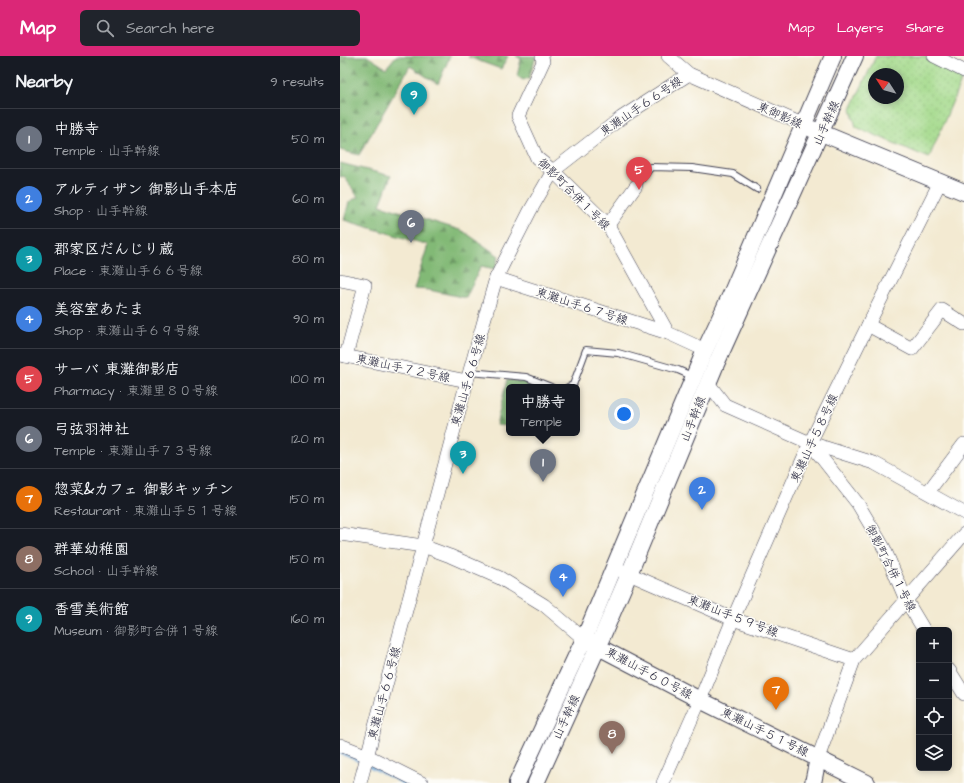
<!DOCTYPE html>
<meta charset="utf-8">
<style>
:root{--surface:#171b24;--page:#20242c;--text:#f1f3f6;--muted:#9ea1a6;--line:#363941;--accent:#db2777}
body{margin:0;font-family:"Architects Daughter","Klee One",sans-serif;background:var(--page);color:var(--text)}
.controls{position:absolute;right:12px;bottom:12px;display:grid;overflow:hidden;border-radius:6px;box-shadow:0 2px 6px #0003}
.controls button{width:36px;height:36px;display:grid;place-items:center;padding:0;border:0;border-bottom:1px solid var(--line);background:var(--surface);color:var(--text);font:20px sans-serif}
.compass{position:absolute;left:528px;top:12px;width:36px;height:36px;border-radius:50%;background:var(--surface);box-shadow:0 2px 6px #0003;rotate:306deg}
.you{position:absolute;left:284px;top:358px;width:14px;height:14px;margin:-10px;border:3px solid #fff;border-radius:50%;background:#1a73e8;box-shadow:0 0 0 6px #1a73e833}
.badge{display:grid;place-items:center;width:26px;height:26px;border-radius:50%;background:var(--accent);color:#fff;font-size:13px;font-weight:700}
.pin{position:absolute;translate:-50% -33px;filter:drop-shadow(0 1px 2px #0008)}
.pin::after{content:'';position:absolute;top:21px;width:14px;height:12px;background:inherit;clip-path:polygon(0 0,100% 0,50% 100%)}
.popup{position:absolute;left:166px;top:328px;width:74px;height:52px;box-sizing:border-box;display:grid;place-content:center;border-radius:6px;background:var(--surface);filter:drop-shadow(0 1px 3px #0005);font-size:13px;white-space:nowrap;color:var(--muted)}
.popup b{font-size:15px;color:var(--text)}
.popup::after{content:'';position:absolute;left:50%;top:100%;margin-left:-8px;border:8px solid transparent;border-top-color:var(--surface)}
.list{margin:0;padding:0;list-style:none}
h2{display:flex;justify-content:space-between;align-items:center;height:52px;margin:0;padding:0 16px;font-size:17px}
h2 small{font-size:13px;font-weight:400;color:var(--muted)}
.list li{display:grid;grid-template-columns:26px 1fr auto;gap:12px;align-items:center;box-sizing:border-box;height:60px;padding:0 16px;border-top:1px solid var(--line)}
.list b{display:block;font-size:15px;white-space:nowrap}
.list p{margin:0;font-size:13px;white-space:nowrap;color:var(--muted)}
.list em{font-size:13px;font-style:normal;color:var(--muted)}
.icon{flex:none;width:22px;height:22px;fill:none;stroke:currentColor;stroke-width:2;stroke-linecap:round;stroke-linejoin:round}
.map{position:relative;flex:none;width:624px;height:727px;overflow:hidden}
header{display:flex;align-items:center;gap:24px;box-sizing:border-box;height:56px;padding:0 20px;background:var(--accent);color:#fff}
header strong{font-size:19px}
nav{display:flex;gap:22px;margin-inline-start:auto;font-size:14px}
.search{width:280px;height:36px;background:var(--page);display:flex;align-items:center;gap:10px;box-sizing:border-box;padding:0 14px;border-radius:6px;color:var(--muted);font-size:15px}
main{display:flex}
aside{flex:1;background:var(--surface)}
.map>svg:first-child{display:block}
.forest{fill:url(#forest-firs);stroke:#526e58}
.garden{fill:url(#garden-dots);stroke:#627e62;fill-rule:evenodd}
.lines{fill:none;stroke-linecap:round;stroke-linejoin:round}
.stream{stroke:#65a2d6;stroke-width:4.5}
.service-casing{stroke:#414052;stroke-width:8}
.minor-casing{stroke:#414052;stroke-width:14}
.tertiary-casing{stroke:#414052;stroke-width:18}
.service{stroke:#fff;stroke-width:6}
.minor{stroke:#fff;stroke-width:13}
.tertiary{stroke:#fff;stroke-width:16}
.labels{text-anchor:middle;stroke-width:3;stroke-linejoin:round;paint-order:stroke}
.street-label{font-size:12px;fill:#22223b;stroke:#fdfcf7}
</style>
<header>
<strong>Map</strong>
<div class="search"><svg class="icon" aria-label="search" viewBox="0 0 24 24"><circle cx="10" cy="10" r="6"/><path d="M15 15l6 6"/></svg>Search here</div>
<nav><a>Map</a><a>Layers</a><a>Share</a></nav>
</header>
<main>
<aside>
<h2>Nearby<small>9 results</small></h2>
<ul class="list">
<li><span class="badge" style="background:#6b7280">1</span><div><b>中勝寺</b><p>Temple · 山手幹線</p></div><em>50 m</em></li>
<li><span class="badge" style="background:#3f7fe0">2</span><div><b>アルティザン 御影山手本店</b><p>Shop · 山手幹線</p></div><em>60 m</em></li>
<li><span class="badge" style="background:#0f9aa8">3</span><div><b>郡家区だんじり蔵</b><p>Place · 東灘山手６６号線</p></div><em>80 m</em></li>
<li><span class="badge" style="background:#3f7fe0">4</span><div><b>美容室あたま</b><p>Shop · 東灘山手６９号線</p></div><em>90 m</em></li>
<li><span class="badge" style="background:#e0444e">5</span><div><b>サーバ 東灘御影店</b><p>Pharmacy · 東灘里８０号線</p></div><em>100 m</em></li>
<li><span class="badge" style="background:#6b7280">6</span><div><b>弓弦羽神社</b><p>Temple · 東灘山手７３号線</p></div><em>120 m</em></li>
<li><span class="badge" style="background:#e8710a">7</span><div><b>惣菜&amp;カフェ 御影キッチン</b><p>Restaurant · 東灘山手５１号線</p></div><em>150 m</em></li>
<li><span class="badge" style="background:#8d6e63">8</span><div><b>群華幼稚園</b><p>School · 山手幹線</p></div><em>150 m</em></li>
<li><span class="badge" style="background:#0f9aa8">9</span><div><b>香雪美術館</b><p>Museum · 御影町合併１号線</p></div><em>160 m</em></li>
</ul>
</aside>
<div class="map">
<svg width="624" height="727" viewBox="0 0 624 727">
<defs>
<pattern id="forest-firs" width="22" height="20" patternUnits="userSpaceOnUse"><rect width="22" height="20" fill="#82b976"/><path d="M5 1l3.5 6h-7zM16 11l3.5 6h-7z" fill="#6a9662"/></pattern>
<pattern id="garden-dots" width="8" height="8" patternUnits="userSpaceOnUse"><rect width="8" height="8" fill="#a3d98a"/><path d="M2 2h.1M6 6h.1" fill="none" stroke="#8cba78" stroke-width="1.8" stroke-linecap="round"/></pattern>
</defs>
<rect width="100%" height="100%" fill="#fdfcf7"/>
<filter id="ink" filterUnits="userSpaceOnUse"><feTurbulence type="fractalNoise" baseFrequency=".025" numOctaves="2"/><feDisplacementMap in="SourceGraphic" scale="8" xChannelSelector="R" yChannelSelector="G"/><feConvolveMatrix kernelMatrix="1 2 1 2 8 2 1 2 1" color-interpolation-filters="sRGB"/></filter>
<filter id="wash" filterUnits="userSpaceOnUse"><feTurbulence type="fractalNoise" baseFrequency=".012" numOctaves="4" result="noise"/><feDisplacementMap in="SourceGraphic" scale="16" xChannelSelector="R" yChannelSelector="G"/><feGaussianBlur stdDeviation="0.9" result="paint"/><feColorMatrix in="noise" values="0 0 0 0 0 0 0 0 0 0 0 0 0 0 0 0 0 1.4 0 .05"/><feComposite in="paint" operator="in"/></filter>
<g filter="url(#wash)">
<rect width="100%" height="100%" fill="#f3ead2"/>
<!-- forest -->
<g class="forest">
<path d="M0,0H27L46,12L56,0H110L98,28L70,10L19,99L0,94Z"/>
<path d="M129,0H168L161,13L128,1Z"/>
<path d="M176,0H196L189,22L183,24L177,20L181,3Z"/>
<path d="M0,107L51,120L40,149L123,175L159,200L155,213L141,210L126,242L89,234L74,233L88,189L4,164L9,146L18,141L4,120L0,121Z"/>
<path d="M167,324L189,326L199,331H169V370L156,369Z"/>
</g>
<!-- garden -->
<path class="garden" d="M536,0H584L624,18L589,102L516,71L511,53ZM534,18H558V42H534Z"/>
<g class="lines">
<!-- stream -->
<g class="stream">
<path d="M0,696L19,704"/>
<path d="M31,710L65,727"/>
</g>
</g>
</g>
<g filter="url(#ink)">
<g class="lines">
<!-- service casing -->
<g class="service-casing">
<g id="service">
<path d="M296,130L311,111L352,112L393,118L417,133"/>
<path d="M129,316L186,321L211,331"/>
<path d="M228,331L233,329L246,294L278,297L338,314L354,321"/>
</g>
</g>
<!-- minor casing -->
<g class="minor-casing">
<g id="minor">
<path d="M202,0L203,6L178,60L197,102L213,115L268,169L328,277L365,294"/>
<path d="M328,0L349,18L464,69"/>
<path d="M594,0L624,15"/>
<path d="M268,169L296,130"/>
<path d="M156,222L328,277"/>
<path d="M0,224L25,229L6,300"/>
<path d="M528,269L572,293L602,254L624,268"/>
<path d="M0,299L127,325"/>
<path d="M368,327L385,349L470,387L518,448L544,492L566,544L584,574"/>
<path d="M470,387L534,407L624,457"/>
<path d="M588,436L624,388"/>
<path d="M0,478L83,490L110,500L160,522L204,549L244,583"/>
<path d="M280,514L393,563L514,604"/>
<path d="M609,614L624,638"/>
<path d="M0,689L28,700L82,727"/>
<path d="M478,702L514,604L624,478"/>
<path d="M20,727L127,325L156,222L190,155L213,115L281,62L349,18"/>
<path d="M323,727L360,644L393,563L470,387L528,269L600,126"/>
</g>
</g>
<!-- tertiary casing -->
<g class="tertiary-casing">
<g id="tertiary">
<path d="M472,73L624,136"/>
<path d="M249,586L360,644L527,727"/>
<path d="M177,727L244,583L365,294L392,236L493,0"/>
<path d="M196,727L255,597L289,518L376,308L515,0"/>
<path d="M473,727L478,702"/>
</g>
</g>
<!-- service -->
<use href="#service" class="service"/>
<!-- minor -->
<use href="#minor" class="minor"/>
<!-- tertiary -->
<use href="#tertiary" class="tertiary"/>
</g>
</g>
<g class="labels">
<!-- street labels -->
<g class="street-label">
<text transform="translate(301 50) rotate(-34)" y="4">東灘山手６６号線</text>
<text transform="translate(440 59) rotate(24)" y="4">東御影線</text>
<text transform="translate(486 67) rotate(-66)" y="4">山手幹線</text>
<text transform="translate(234 138) rotate(45)" y="4">御影町合併１号線</text>
<text transform="translate(242 250) rotate(18)" y="4">東灘山手６７号線</text>
<text transform="translate(63 312) rotate(12)" y="4">東灘山手７２号線</text>
<text transform="translate(128 324) rotate(-74)" y="4">東灘山手６６号線</text>
<text transform="translate(353 363) rotate(-68)" y="4">山手幹線</text>
<text transform="translate(474 382) rotate(-65)" y="4">東灘山手５８号線</text>
<text transform="translate(551 512) rotate(63)" y="4">御影町合併１号線</text>
<text transform="translate(393 560) rotate(21)" y="4">東灘山手５９号線</text>
<text transform="translate(309 617) rotate(28)" y="4">東灘山手６０号線</text>
<text transform="translate(44 637) rotate(-75)" y="4">東灘山手６６号線</text>
<text transform="translate(226 661) rotate(-65)" y="4">山手幹線</text>
<text transform="translate(425 676) rotate(26)" y="4">東灘山手５１号線</text>
</g>
</g>
</svg>
<div class="controls">
<button>+</button>
<button>−</button>
<button><svg class="icon" aria-label="locate" viewBox="0 0 24 24"><circle cx="12" cy="12" r="6"/><path d="M12 2v4M12 18v4M2 12h4M18 12h4"/></svg></button>
<button><svg class="icon" aria-label="layers" viewBox="0 0 24 24"><path d="M12 4l9 5-9 5-9-5zM3 14l9 5 9-5"/></svg></button>
</div>
<svg class="compass" viewBox="-18 -18 36 36"><path d="M0-13l5 13h-10z" fill="#e53935"/><path d="M0 13l5-13h-10z" fill="#9ea1a6"/></svg>
<div class="you"></div>
<div class="pin badge" style="left:203px;top:426px;background:#6b7280">1</div>
<div class="popup"><b>中勝寺</b>Temple</div>
<div class="pin badge" style="left:362px;top:454px;background:#3f7fe0">2</div>
<div class="pin badge" style="left:123px;top:418px;background:#0f9aa8">3</div>
<div class="pin badge" style="left:223px;top:541px;background:#3f7fe0">4</div>
<div class="pin badge" style="left:299px;top:134px;background:#e0444e">5</div>
<div class="pin badge" style="left:71px;top:187px;background:#6b7280">6</div>
<div class="pin badge" style="left:436px;top:654px;background:#e8710a">7</div>
<div class="pin badge" style="left:272px;top:698px;background:#8d6e63">8</div>
<div class="pin badge" style="left:74px;top:59px;background:#0f9aa8">9</div>
</div>
</main>
